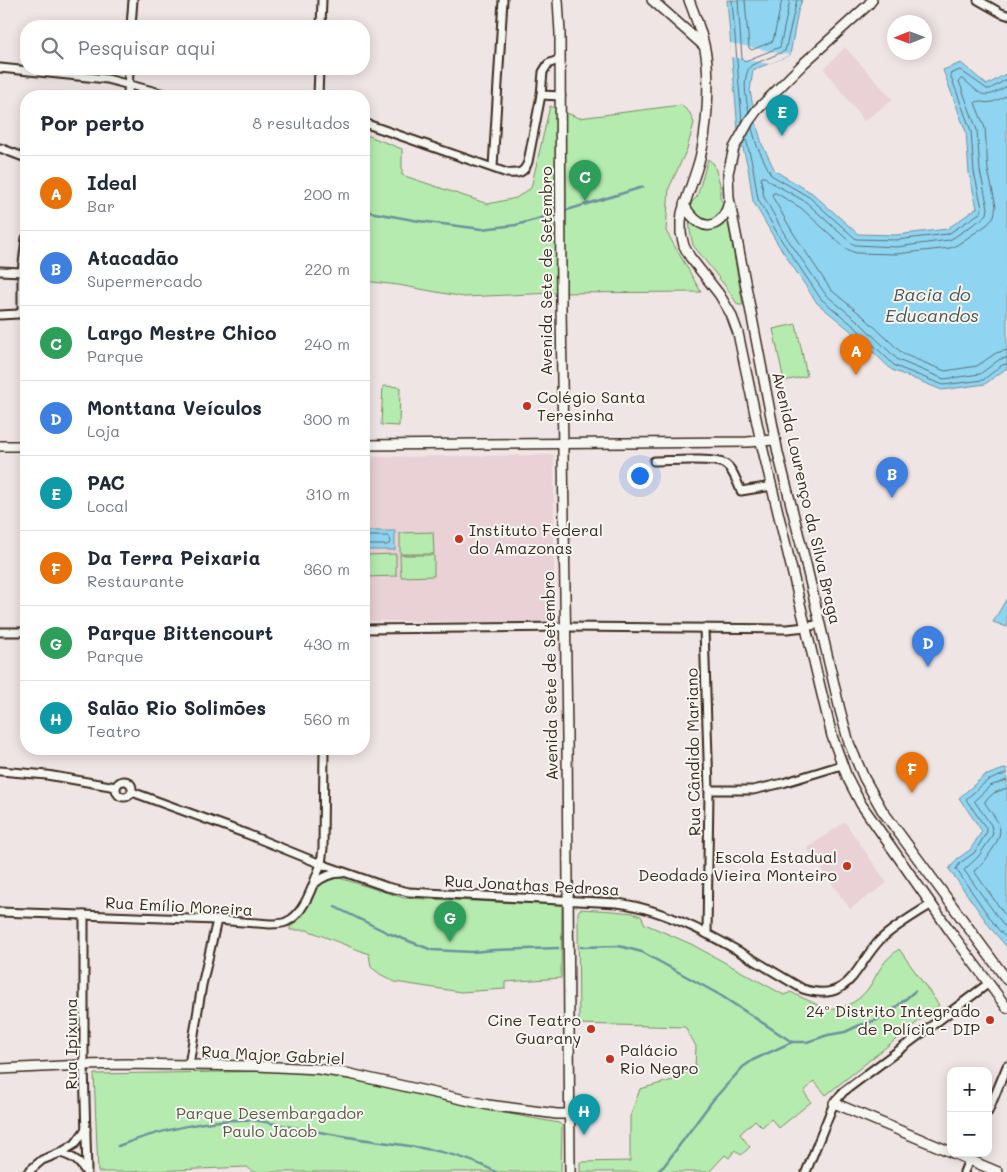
<!DOCTYPE html>
<html lang="pt">
<meta charset="utf-8">
<style>
:root{--surface:#fff;--page:#f2f2f3;--text:#1f2937;--muted:#747a83;--line:#e0e1e3;--accent:#1a73e8}
body{margin:0;font-family:Mali,sans-serif;background:var(--page);color:var(--text)}
.controls{position:absolute;right:15px;bottom:15px;display:grid;overflow:hidden;border-radius:10px;box-shadow:0 2px 12px #0003}
.controls button{width:45px;height:45px;display:grid;place-items:center;padding:0;border:0;border-bottom:1px solid var(--line);background:var(--surface);color:var(--text);font:25px sans-serif}
.compass{position:absolute;left:887px;top:15px;width:45px;height:45px;border-radius:50%;background:var(--surface);box-shadow:0 2px 12px #0003;rotate:269deg}
.you{position:absolute;left:639px;top:475px;width:18px;height:18px;margin:-12px;border:4px solid #fff;border-radius:50%;background:#1a73e8;box-shadow:0 0 0 8px #1a73e833}
.badge{display:grid;place-items:center;width:32px;height:32px;border-radius:50%;background:var(--accent);color:#fff;font-size:16px;font-weight:700}
.pin{position:absolute;translate:-50% -41px;filter:drop-shadow(0 1px 2px #0008)}
.pin::after{content:'';position:absolute;top:26px;width:18px;height:15px;background:inherit;clip-path:polygon(0 0,100% 0,50% 100%)}
.list{margin:0;padding:0;list-style:none}
h2{display:flex;justify-content:space-between;align-items:center;height:65px;margin:0;padding:0 20px;font-size:21px}
h2 small{font-size:16px;font-weight:400;color:var(--muted)}
.list li{display:grid;grid-template-columns:32px 1fr auto;gap:15px;align-items:center;box-sizing:border-box;height:75px;padding:0 20px;border-top:1px solid var(--line)}
.list b{display:block;font-size:19px;white-space:nowrap}
.list p{margin:0;font-size:16px;white-space:nowrap;color:var(--muted)}
.list em{font-size:16px;font-style:normal;color:var(--muted)}
.icon{flex:none;width:28px;height:28px;fill:none;stroke:currentColor;stroke-width:2;stroke-linecap:round;stroke-linejoin:round}
.map{position:relative;flex:none;width:1007px;height:1172px;overflow:hidden}
.search{position:absolute;background:var(--surface);box-shadow:0 2px 12px #0003;left:20px;top:20px;width:350px;height:55px;display:flex;align-items:center;gap:12px;box-sizing:border-box;padding:0 18px;border-radius:20px;color:var(--muted);font-size:19px}
.panel{position:absolute;background:var(--surface);box-shadow:0 2px 12px #0003;left:20px;top:90px;width:350px;height:665px;border-radius:20px}
.map>svg:first-child{display:block}
.built{fill:#e9d1d5}
.green{fill:#b5ebae;stroke:#788a66}
.water{fill:#8fd5f1;stroke:#6d919d}
.pier{fill:#f0e5e5}
.lines{fill:none;stroke-linecap:round;stroke-linejoin:round}
.shore{stroke:#5d6e72;stroke-width:1}
.stream{stroke:#6d919d;stroke-width:2.5}
.minor-casing{stroke:#3b2a1e;stroke-width:11}
.tertiary-casing{stroke:#3b2a1e;stroke-width:12}
.secondary-casing{stroke:#3b2a1e;stroke-width:12}
.minor{stroke:#f6f6f2;stroke-width:7}
.tertiary{stroke:#f6f6f2;stroke-width:9}
.secondary{stroke:#f6f6f2;stroke-width:9}
.poi-dot{fill:#c8321e;stroke:#f6f6f2;stroke-width:2}
.labels{text-anchor:middle;stroke-width:4;stroke-linejoin:round;paint-order:stroke}
.street-label{font-size:16px;fill:#3b2a1e;stroke:#f6f6f2}
.poi-label{font-size:16px;fill:#3b2a1e;stroke:#f6f6f2;text-anchor:start}
.park-label{font-size:16px;fill:#5a5a42;stroke:#f6f6f2}
.water-label{font-size:18px;font-style:italic;fill:#505553;stroke:#f6f6f2}
</style>
<div class="map">
<svg width="1007" height="1172" viewBox="0 0 1007 1172">
<rect width="100%" height="100%" fill="#f0e5e5"/>
<filter id="ink" filterUnits="userSpaceOnUse"><feTurbulence type="fractalNoise" baseFrequency=".02" numOctaves="2"/><feDisplacementMap in="SourceGraphic" scale="10" xChannelSelector="R" yChannelSelector="G"/><feConvolveMatrix kernelMatrix="1 2 1 2 8 2 1 2 1" color-interpolation-filters="sRGB"/></filter>
<g filter="url(#ink)">
<!-- built -->
<g class="built">
<path d="M845,47L893,100L864,121L824,69Z"/>
<path d="M554,455V622L364,621V457Z"/>
<path d="M845,822L887,883L850,909L807,848Z"/>
</g>
<!-- green -->
<g class="green">
<path d="M681,105L690,113L694,123L687,149L669,188L666,231L701,292L553,293L464,297L398,285L364,281V134L402,149V175L488,204L516,198L531,188L550,106L579,118Z"/>
<path d="M708,159L714,164L720,184V198L725,206L743,305H738L726,287L693,245L690,231L689,214L692,202L697,197Z"/>
<path d="M796,324L807,376L784,381L773,329Z"/>
<path d="M383,386L400,387L399,426L381,425Z"/>
<path d="M433,532L434,554H400V533Z"/>
<path d="M396,554V576L364,577V555Z"/>
<path d="M434,555V576L401,577L400,555Z"/>
<path d="M333,876L404,898L562,905L561,978L505,982V989L461,992L395,982L380,974L371,967L369,954L307,930H290V927L297,922L317,886L324,880Z"/>
<path d="M580,909L613,911L633,913L641,916L645,924L691,944L784,995L791,992C803,999 815,1002 825,1010C841,1010 857,1003 867,990C873,983 876,974 882,966C886,959 893,954 899,949L939,1005L826,1095L814,1081L804,1092L811,1102L779,1128L771,1119L762,1127L755,1120L740,1134L750,1147L741,1155L735,1150L729,1158L725,1155L709,1172H580V1162L630,1161V1117L640,1089L673,1080L695,1068L696,1046L685,1027L579,1024L578,918V912Z"/>
<path d="M287,1071L335,1076L493,1111L559,1123L562,1126L561,1172H253L247,1167L128,1172H98L94,1074Z"/>
</g>
<!-- water -->
<g class="water">
<path d="M727,0H802L798,11L790,55L753,70L750,91L757,126L762,144L775,171L812,193L858,234L896,235L947,229L977,208L969,173L966,132L943,70L961,63L987,85L1007,73V368L985,384L942,390L892,370L851,331L817,303L776,241L753,201L748,167L738,130Z"/>
<path d="M364,531H395V550H365Z"/>
<path d="M1007,598V627L993,622Z"/>
<path d="M1007,768V947L993,931L949,869L957,859L970,850L982,831L959,798L984,776Z"/>
</g>
<!-- pier -->
<path class="pier" d="M730,43L790,55L769,64L731,57Z"/>
<g class="lines">
<!-- shore -->
<g class="shore">
<path d="M732,0L742,122"/>
<path d="M738,0L742,59L745,61L780,47L790,0"/>
<path d="M745,0L749,48L752,50L773,41L782,0"/>
<path d="M1007,86C982,101 984,96 963,79H961L959,81L977,130L980,171L988,208L987,214L983,218L953,238L949,240L897,247L855,245L850,242L806,202L769,181L765,177H762L761,179L764,197L785,235L826,295L859,322L898,360L944,379L980,374L1000,359L1007,358"/>
<path d="M1007,95C997,101 990,105 978,101L975,103L985,128L988,170L996,206L994,216L988,224L957,245L950,248L896,254L856,253L851,251L845,248L801,208L776,193H773L772,196L792,231L831,290L864,317L903,354L945,371L977,366L996,353L1007,350"/>
<path d="M749,112C746,100 741,74 752,65L785,51L797,0"/>
<path d="M752,128L757,146L771,175L809,197L856,239L896,240L948,234L980,213L982,208L974,172L971,131L950,74L960,70L987,89H990L1007,79"/>
<path d="M746,139L753,167L758,199L780,238L821,299L855,327L895,366L943,385L983,380L1002,365L1007,364"/>
<path d="M364,536H388L389,538L390,543L387,545H364"/>
<path d="M1007,773L987,781L966,799L967,801L986,828L987,832L974,853L960,863L956,869L997,928L1007,939"/>
<path d="M1007,780L990,786L975,800V802L991,825L993,833L991,838L978,857L964,870L1007,930"/>
<path d="M1007,788L994,793L985,801V803C998,823 1007,827 992,850C989,854 987,859 983,863C980,866 977,868 974,871L1007,918"/>
</g>
<!-- stream -->
<g class="stream">
<path d="M364,211L419,221L482,229L516,225L559,213"/>
<path d="M564,211L643,187"/>
<path d="M335,907L388,933L432,950L472,952L494,950L558,948"/>
<path d="M581,947L619,946L642,952L720,995L792,1042"/>
<path d="M118,1146C157,1131 210,1118 252,1120C263,1121 274,1124 285,1126C310,1130 335,1135 360,1139C407,1146 454,1149 496,1172"/>
<path d="M657,1172L664,1166L713,1100L743,1067L753,1060L792,1042H807L828,1035L845,1032L860,1025L877,1020L894,1009L915,991"/>
</g>
<!-- minor casing -->
<g class="minor-casing">
<g id="minor">
<path d="M978,0L1001,13L1007,15"/>
<path d="M131,26L133,0"/>
<path d="M321,26L322,0"/>
<path d="M0,68L107,79L164,94L192,96"/>
<path d="M541,95L561,96"/>
<path d="M128,96L129,69"/>
<path d="M318,96L319,69"/>
<path d="M364,123L507,173C519,174 524,173 528,162L541,95L543,72L548,64L560,59"/>
<path d="M0,148L26,158"/>
<path d="M493,167L503,0"/>
<path d="M0,271L22,272"/>
<path d="M0,315L18,314L22,311V272L26,238"/>
<path d="M654,461C668,461 714,457 725,464C733,469 737,482 741,491L772,486"/>
<path d="M704,628L709,790L707,934"/>
<path d="M364,629L565,627L787,629L806,627L820,624"/>
<path d="M0,632H26"/>
<path d="M0,771L47,775L116,787"/>
<circle cx="124" cy="789" r="8"/>
<path d="M709,790H753L783,783L842,765"/>
<path d="M132,792L247,834L321,864L323,848L324,749"/>
<path d="M314,884C322,877 331,873 342,873"/>
<path d="M0,912L217,920L270,924C275,924 281,924 286,922C305,915 314,881 321,864L387,887L409,892L617,903C681,911 747,957 803,989C850,1004 855,966 880,940C895,926 914,915 932,904"/>
<path d="M84,915V1065L87,1172"/>
<path d="M189,1065L202,985L217,920"/>
<path d="M988,1112L1007,1066"/>
<path d="M60,1153C74,1157 78,1160 86,1172"/>
<path d="M28,1172L42,1160L60,1153L75,1144L86,1129"/>
<path d="M806,1172L834,1103L843,1092L989,983"/>
<path d="M964,1172L972,1153"/>
</g>
</g>
<!-- tertiary casing -->
<g class="tertiary-casing">
<g id="tertiary">
<path d="M652,0L704,46"/>
<path d="M689,0C696,18 703,36 706,55C710,83 707,131 700,158C695,177 687,195 682,213L681,222V233L684,246L690,257L719,294L731,314L738,333L761,442L832,736L847,777L861,804L950,931L1007,1008"/>
<path d="M872,0L868,5L804,63L757,110L749,121L734,148L728,173L729,198L778,453L806,564L840,710L849,743L864,778L882,810L1007,980"/>
<path d="M684,204C686,208 688,212 691,215C708,235 724,223 729,202"/>
<path d="M364,445L747,442L775,440"/>
<path d="M0,446H26"/>
<path d="M0,1069L84,1065L125,1064L257,1066L318,1069L350,1074L488,1105L557,1114H570"/>
<path d="M834,1103L951,1152"/>
<path d="M953,1153L998,1172"/>
</g>
</g>
<!-- secondary casing -->
<g class="secondary-casing">
<path id="secondary" d="M558,0L560,33L561,307L567,738L570,1172"/>
</g>
<!-- minor -->
<use href="#minor" class="minor"/>
<!-- tertiary -->
<use href="#tertiary" class="tertiary"/>
<!-- secondary -->
<use href="#secondary" class="secondary"/>
</g>
</g>
<!-- markers -->
<g class="poi-dot">
<circle cx="527" cy="406" r="5"/>
<circle cx="459" cy="539" r="5"/>
<circle cx="847" cy="866" r="5"/>
<circle cx="990" cy="1020" r="5"/>
<circle cx="591" cy="1029" r="5"/>
<circle cx="610" cy="1059" r="5"/>
</g>
<g class="labels">
<!-- street labels -->
<g class="street-label">
<text transform="translate(546 271) rotate(-90)" y="6">Avenida Sete de Setembro</text>
<text transform="translate(807 498) rotate(77)" y="6">Avenida Lourenço da Silva Braga</text>
<text transform="translate(550 676) rotate(-91)" y="6">Avenida Sete de Setembro</text>
<text transform="translate(693 752) rotate(-91)" y="6">Rua Cândido Mariano</text>
<text transform="translate(532 885) rotate(3)" y="6">Rua Jonathas Pedrosa</text>
<text transform="translate(179 906) rotate(3)" y="6">Rua Emílio Moreira</text>
<text transform="translate(71 1044) rotate(-90)" y="6">Rua Ipixuna</text>
<text transform="translate(273 1055) rotate(3)" y="6">Rua Major Gabriel</text>
</g>
<!-- poi labels -->
<g class="poi-label">
<text x="537" y="403">Colégio Santa<tspan x="537" dy="18">Teresinha</tspan></text>
<text x="469" y="536">Instituto Federal<tspan x="469" dy="18">do Amazonas</tspan></text>
<text x="837" y="863" text-anchor="end">Escola Estadual<tspan x="837" dy="18">Deodado Vieira Monteiro</tspan></text>
<text x="980" y="1017" text-anchor="end">24º Distrito Integrado<tspan x="980" dy="18">de Polícia - DIP</tspan></text>
<text x="581" y="1026" text-anchor="end">Cine Teatro<tspan x="581" dy="18">Guarany</tspan></text>
<text x="620" y="1056">Palácio<tspan x="620" dy="18">Rio Negro</tspan></text>
</g>
<!-- park labels -->
<g class="park-label">
<text x="270" y="1119">Parque Desembargador<tspan x="270" dy="18">Paulo Jacob</tspan></text>
</g>
<!-- water labels -->
<g class="water-label">
<text x="932" y="301">Bacia do<tspan x="932" dy="21">Educandos</tspan></text>
</g>
</g>
</svg>
<div class="controls">
<button>+</button>
<button>−</button>
</div>
<svg class="compass" viewBox="-18 -18 36 36"><path d="M0-13l5 13h-10z" fill="#e53935"/><path d="M0 13l5-13h-10z" fill="#747a83"/></svg>
<div class="you"></div>
<div class="pin badge" style="left:856px;top:375px;background:#e8710a">A</div>
<div class="pin badge" style="left:892px;top:498px;background:#3f7fe0">B</div>
<div class="pin badge" style="left:585px;top:201px;background:#2e9e5b">C</div>
<div class="pin badge" style="left:928px;top:667px;background:#3f7fe0">D</div>
<div class="pin badge" style="left:782px;top:136px;background:#0f9aa8">E</div>
<div class="pin badge" style="left:912px;top:793px;background:#e8710a">F</div>
<div class="pin badge" style="left:450px;top:942px;background:#2e9e5b">G</div>
<div class="pin badge" style="left:584px;top:1135px;background:#0f9aa8">H</div>
<div class="search"><svg class="icon" aria-label="search" viewBox="0 0 24 24"><circle cx="10" cy="10" r="6"/><path d="M15 15l6 6"/></svg>Pesquisar aqui</div>
<section class="panel">
<h2>Por perto<small>8 resultados</small></h2>
<ul class="list">
<li><span class="badge" style="background:#e8710a">A</span><div><b>Ideal</b><p>Bar</p></div><em>200 m</em></li>
<li><span class="badge" style="background:#3f7fe0">B</span><div><b>Atacadão</b><p>Supermercado</p></div><em>220 m</em></li>
<li><span class="badge" style="background:#2e9e5b">C</span><div><b>Largo Mestre Chico</b><p>Parque</p></div><em>240 m</em></li>
<li><span class="badge" style="background:#3f7fe0">D</span><div><b>Monttana Veículos</b><p>Loja</p></div><em>300 m</em></li>
<li><span class="badge" style="background:#0f9aa8">E</span><div><b>PAC</b><p>Local</p></div><em>310 m</em></li>
<li><span class="badge" style="background:#e8710a">F</span><div><b>Da Terra Peixaria</b><p>Restaurante</p></div><em>360 m</em></li>
<li><span class="badge" style="background:#2e9e5b">G</span><div><b>Parque Bittencourt</b><p>Parque</p></div><em>430 m</em></li>
<li><span class="badge" style="background:#0f9aa8">H</span><div><b>Salão Rio Solimões</b><p>Teatro</p></div><em>560 m</em></li>
</ul>
</section>
</div>
